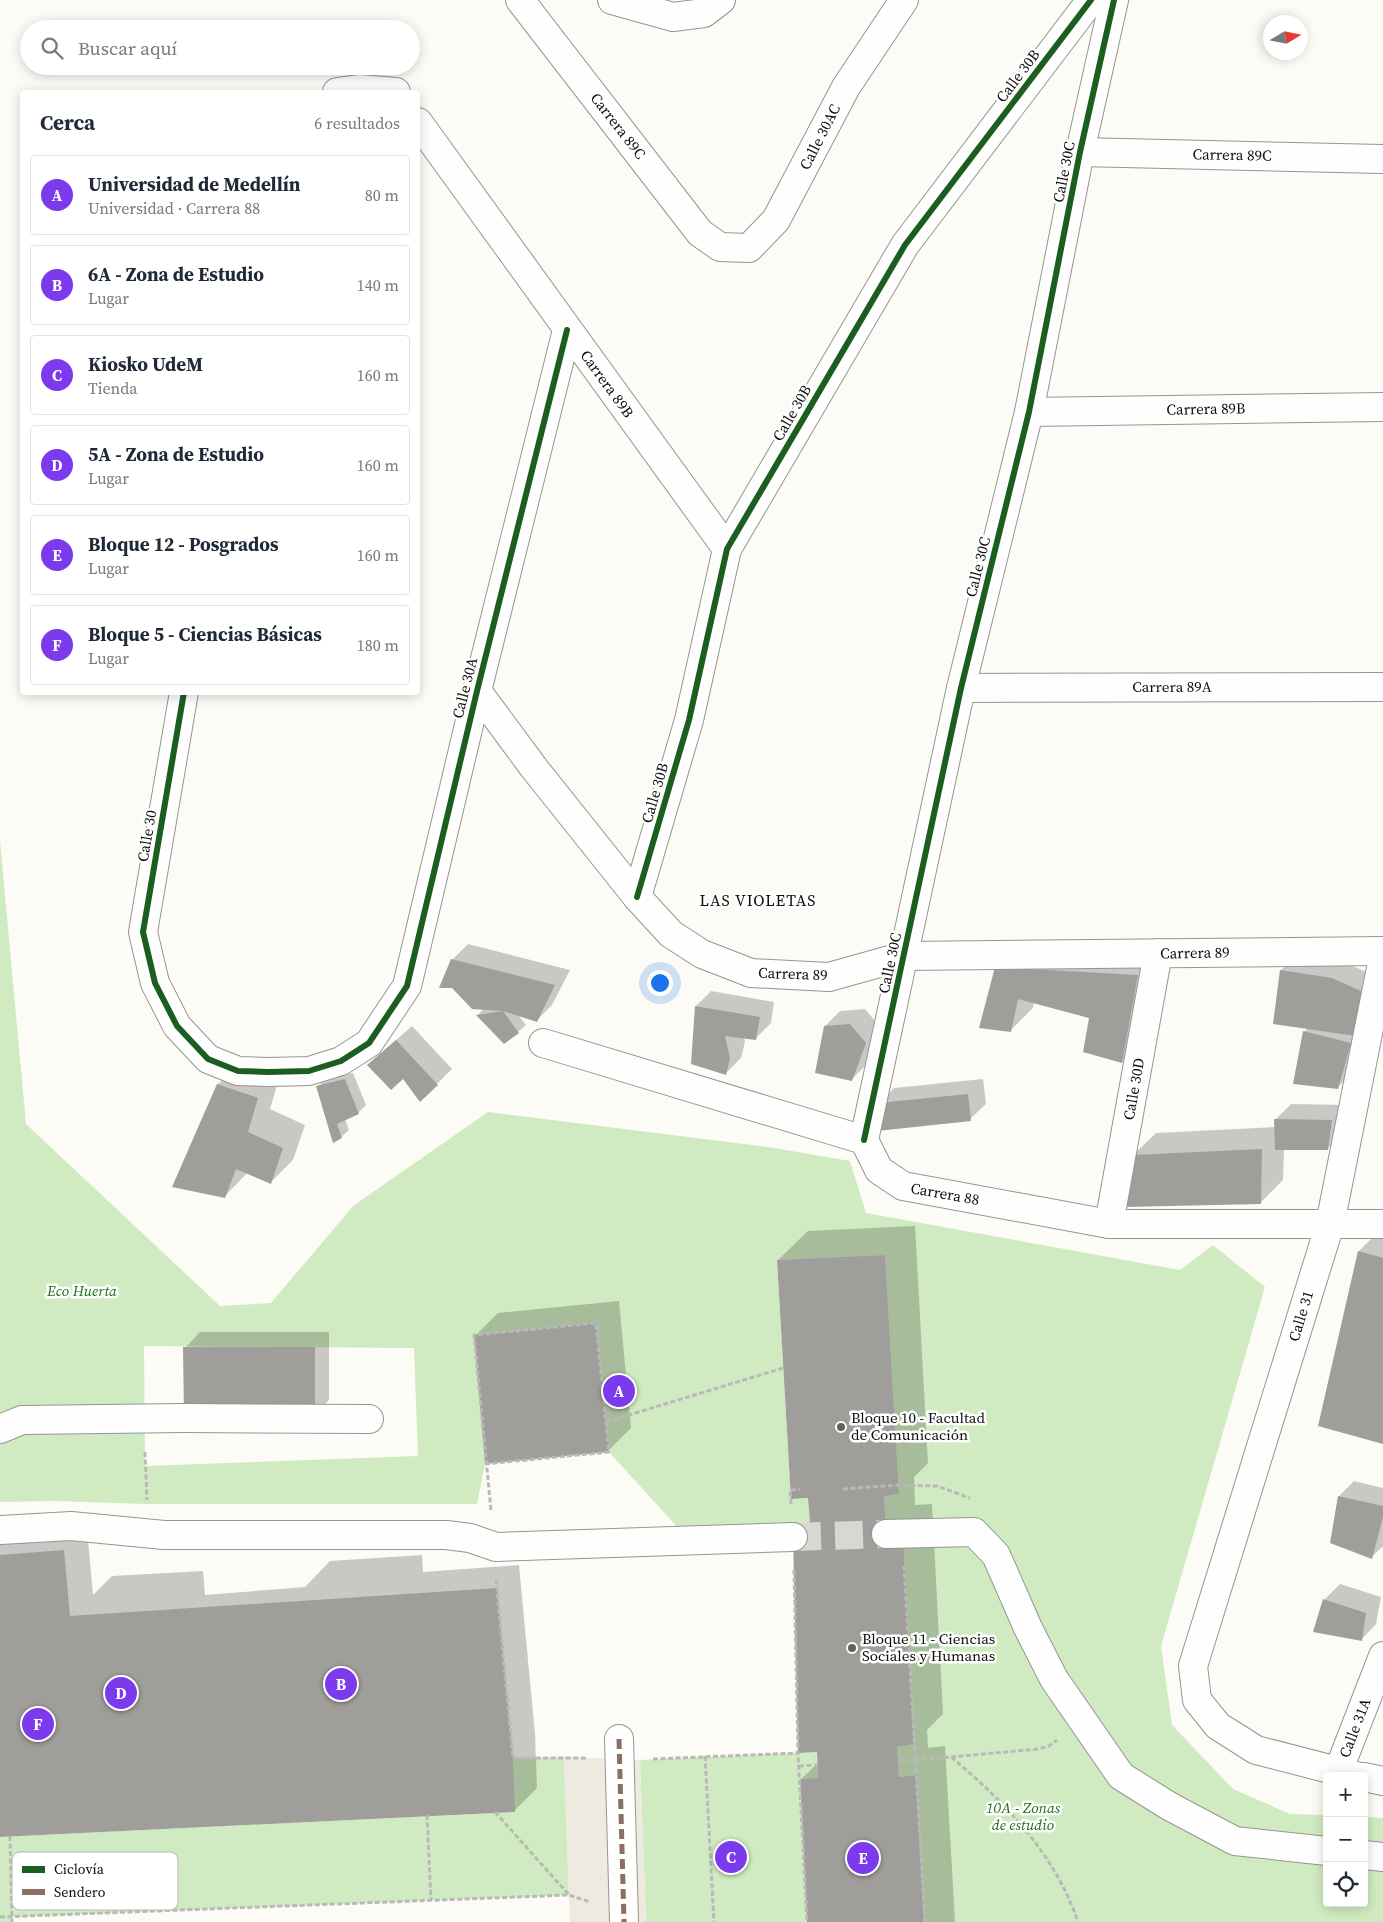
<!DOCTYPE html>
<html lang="es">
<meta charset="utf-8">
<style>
:root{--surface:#fff;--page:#f6f6f7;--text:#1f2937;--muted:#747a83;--line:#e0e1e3;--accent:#7c3aed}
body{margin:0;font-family:"Source Serif 4",serif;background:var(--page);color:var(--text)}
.controls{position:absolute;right:15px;bottom:15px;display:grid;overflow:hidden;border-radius:5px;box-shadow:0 2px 12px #0003}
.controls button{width:45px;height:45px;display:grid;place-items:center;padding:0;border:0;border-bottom:1px solid var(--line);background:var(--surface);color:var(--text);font:25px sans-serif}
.compass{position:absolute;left:1263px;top:15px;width:45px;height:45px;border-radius:50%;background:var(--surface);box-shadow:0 2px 12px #0003;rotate:80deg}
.you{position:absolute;left:659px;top:982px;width:18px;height:18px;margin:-12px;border:4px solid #fff;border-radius:50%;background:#1a73e8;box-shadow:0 0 0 8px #1a73e833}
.badge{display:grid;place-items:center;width:32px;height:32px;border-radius:50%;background:var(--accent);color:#fff;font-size:16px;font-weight:700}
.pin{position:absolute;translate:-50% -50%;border:2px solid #fff;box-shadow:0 1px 5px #0006}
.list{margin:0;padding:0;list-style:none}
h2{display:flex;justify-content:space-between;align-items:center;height:65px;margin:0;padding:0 20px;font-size:21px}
h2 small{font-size:16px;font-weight:400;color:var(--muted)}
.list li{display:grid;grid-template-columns:32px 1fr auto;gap:15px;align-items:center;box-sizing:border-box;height:80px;margin:0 10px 10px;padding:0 10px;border:1px solid var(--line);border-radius:5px}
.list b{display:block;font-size:19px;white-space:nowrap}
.list p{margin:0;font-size:16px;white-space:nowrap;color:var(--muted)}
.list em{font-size:16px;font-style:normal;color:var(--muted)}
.icon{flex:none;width:28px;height:28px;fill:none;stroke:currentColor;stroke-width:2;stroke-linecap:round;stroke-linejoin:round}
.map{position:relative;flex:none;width:1383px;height:1922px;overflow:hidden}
.search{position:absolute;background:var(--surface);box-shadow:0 2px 12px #0003;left:20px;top:20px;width:400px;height:55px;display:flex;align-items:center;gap:12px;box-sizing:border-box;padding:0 18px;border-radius:28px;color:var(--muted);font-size:19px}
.panel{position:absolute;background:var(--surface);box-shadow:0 2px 12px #0003;left:20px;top:90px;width:400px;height:605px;border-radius:5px}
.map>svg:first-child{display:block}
.forest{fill:#d0ebc1;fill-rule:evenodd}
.plaza{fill:#edebe0}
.shadow{fill:#0003}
.building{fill:#a09e9a}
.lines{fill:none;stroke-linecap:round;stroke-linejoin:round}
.minor-tunnel{stroke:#d8d8d2;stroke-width:28;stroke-dasharray:28 14;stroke-linecap:butt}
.minor-casing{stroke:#969593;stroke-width:30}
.path{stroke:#b9b9b8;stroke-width:3;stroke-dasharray:5 2.5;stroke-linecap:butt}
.minor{stroke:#fffefe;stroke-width:28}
.quiet{stroke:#8d6e63;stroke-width:5;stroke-dasharray:10 5;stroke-linecap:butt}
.cycleway-casing{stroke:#fff;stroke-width:9}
.cycleway{stroke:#1b5e20;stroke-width:6}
.poi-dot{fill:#626260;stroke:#fff;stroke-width:2}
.labels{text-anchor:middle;stroke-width:5;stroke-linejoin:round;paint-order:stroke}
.street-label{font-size:15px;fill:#0f0f0f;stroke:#fff}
.park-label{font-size:15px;font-style:italic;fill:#206c1b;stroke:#fff}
.poi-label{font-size:15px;fill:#0f0f0f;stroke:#fff;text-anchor:start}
.neighbourhood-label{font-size:16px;letter-spacing:1px;fill:#0f0f0f;stroke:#fff}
.key{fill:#fff;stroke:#b7b7b7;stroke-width:1}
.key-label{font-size:14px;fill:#0f0f0f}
</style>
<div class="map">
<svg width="1383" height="1922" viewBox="0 0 1383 1922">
<rect width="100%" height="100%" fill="#fcfbf5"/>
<!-- forest -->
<g class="forest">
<path d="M0,841L26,1124L220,1306L271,1303L353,1206L488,1112L768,1147L850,1161L866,1213L1180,1270L1213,1245L1265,1287L1161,1646L1172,1725L1233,1789L1290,1814L1327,1815V1903H1364V1817L1383,1818V1922H924L916,1775L899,1777L897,1747L914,1744L903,1536L886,1534L884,1496L899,1494L885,1255L777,1260L791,1499L808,1498L811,1536L689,1540L609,1452L596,1323L474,1335L485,1464L477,1504H147L54,1501L0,1502ZM144,1346L414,1348L418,1456L145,1466Z"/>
<path d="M817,1752L818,1778L800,1779L807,1922H646L640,1760Z"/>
<path d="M564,1757L569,1895L12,1917V1922H0V1837L514,1812L513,1758Z"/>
</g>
<!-- plaza -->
<path class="plaza" d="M564,1757L640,1760L646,1922H570Z"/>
<!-- shadow -->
<g class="shadow">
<path d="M468,944L570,970L552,1005L537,1020L518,1015L526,1025L518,1032L478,1015L484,1008L452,960Z"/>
<path d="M1160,952L1145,1039L1122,1062L1090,1017L1034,1003L1033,1008L1010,1031L996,968Z"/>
<path d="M1296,955L1348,964L1378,977L1353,1072L1337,1088L1304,1032L1308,1028L1281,970Z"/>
<path d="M711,991L774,1002L771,1023L756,1038L744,1037L745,1042L741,1058L725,1074L693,1064L696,1006Z"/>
<path d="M865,1009L881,1028L867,1064L851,1080L825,1026L840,1011Z"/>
<path d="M412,1026L452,1069L420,1101L404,1077L368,1065Z"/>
<path d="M241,1062L280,1075L270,1109L305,1125L293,1160L271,1182L248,1172L224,1197L174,1186L218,1084Z"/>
<path d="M353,1073L366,1105L358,1113L345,1119L349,1130L341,1137L318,1087L325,1079Z"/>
<path d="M983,1079L986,1104L970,1119L879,1104L894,1088Z"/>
<path d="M1291,1104L1347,1105L1343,1134L1327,1149H1284L1283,1180L1261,1202L1133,1155L1156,1133L1276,1127V1119Z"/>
<path d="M915,1226L928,1463L914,1477L915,1505L932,1504L943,1714L927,1730L928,1748L945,1746L955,1922H808L801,1779L819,1762L794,1538L811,1521L778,1260L808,1231Z"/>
<path d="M1383,1227V1443L1319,1425L1359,1251Z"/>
<path d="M619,1301L631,1428L608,1451L475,1336L498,1313Z"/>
<path d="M200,1332H329V1400L314,1415L185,1348Z"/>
<path d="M1354,1481L1383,1488V1546L1371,1558L1339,1496Z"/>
<path d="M87,1528L93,1595L112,1576L203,1571L205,1595L305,1587L330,1561L422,1555L423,1572L519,1565L535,1734L537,1788L514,1811L0,1836V1534Z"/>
<path d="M1340,1584L1381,1597L1376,1624L1361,1640L1314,1631L1325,1599Z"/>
</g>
<!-- building -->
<g class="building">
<path d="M451,959L555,985L537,1022L503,1011L519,1033L504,1044L476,1015L503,1011L472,1009L452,988H439Z"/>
<path d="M995,967L1138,975L1122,1063L1083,1052L1089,1018L1018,999L1011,1032L979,1028Z"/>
<path d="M1280,970L1332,978L1363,992L1356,1036L1273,1024Z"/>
<path d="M695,1006L760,1017L756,1040L725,1036L730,1058L726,1075L691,1064Z"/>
<path d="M850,1024L866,1043L852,1081L815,1073L824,1026Z"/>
<path d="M1303,1031L1351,1043L1338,1089L1293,1084Z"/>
<path d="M396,1040L438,1085L420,1102L403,1079L391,1090L367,1065Z"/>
<path d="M345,1079L359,1114L337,1124L342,1138L333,1143L316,1086Z"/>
<path d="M217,1084L258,1098L248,1132L283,1148L271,1184L236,1169L225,1198L172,1187Z"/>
<path d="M968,1094L971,1121L877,1131L878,1103Z"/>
<path d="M1274,1119L1332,1120L1328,1150H1275Z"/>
<path d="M1262,1149L1261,1204L1125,1207L1132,1155Z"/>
<path d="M1358,1251L1383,1258V1444L1318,1426Z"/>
<path d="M885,1255L899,1494L884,1496L886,1534L903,1536L914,1744L897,1747L899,1777L916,1775L924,1922H807L800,1779L818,1778L817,1752L798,1753L793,1537L811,1536L808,1498L791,1499L777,1260Z"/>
<path d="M596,1323L609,1452L485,1464L474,1335Z"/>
<path d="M183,1347H315V1417L184,1418Z"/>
<path d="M1338,1496L1383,1506V1517L1372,1559L1330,1543Z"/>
<path d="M64,1550L70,1616L497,1588L513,1758L515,1812L0,1837V1555Z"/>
<path d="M1323,1599L1366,1613L1362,1641L1313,1632Z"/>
</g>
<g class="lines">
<!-- minor-tunnel -->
<path class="minor-tunnel" d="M793,1537L886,1534"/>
<!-- minor casing -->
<g class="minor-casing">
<g id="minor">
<path d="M520,0L700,233L720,247L749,248L776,220L846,87L904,0"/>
<path d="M612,0L673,17L704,13L721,0"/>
<path d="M337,92L359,89L396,92"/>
<path d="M418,122L727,549"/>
<path d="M1080,152L1383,159"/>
<path d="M1029,412L1383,407"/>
<path d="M961,688L1383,687"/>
<path d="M477,691L534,768L637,897L671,934L702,954L751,973L829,977L904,956L1383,951"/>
<path d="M184,692L143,932L155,983L177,1026L208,1059L238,1071L268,1072L309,1071L341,1061L369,1043L407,986L477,691L567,330"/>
<path d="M637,897L689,720L727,549L905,245L1091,0"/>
<path d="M543,1043L864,1140L879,1170L903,1186L1109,1224H1383"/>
<path d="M864,1140L961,688L1029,412L1080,152L1114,0"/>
<path d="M1109,1224L1158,953"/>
<path d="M0,1429L22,1420L184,1418L369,1419"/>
<path d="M0,1530L71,1526L164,1535H446L470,1538L496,1547L793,1537"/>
<path d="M886,1534L974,1532L996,1555L1028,1628L1054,1679L1121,1776L1169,1806L1235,1841L1327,1851"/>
<path d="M619,1739L624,1922"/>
<path d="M1338,1772L1383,1656"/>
<path d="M1357,1776L1256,1750L1218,1726L1197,1700L1193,1666L1330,1224L1383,958"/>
<path d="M1364,1777L1383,1781"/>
<path d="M1364,1855L1383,1857"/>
</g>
</g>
<!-- path -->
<g class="path">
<path d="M606,1422L783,1368"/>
<path d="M145,1452L147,1500"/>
<path d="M485,1464L609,1452L596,1323L474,1335L491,1510"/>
<path d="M843,1489L898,1485L937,1486L970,1498"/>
<path d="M791,1504L790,1490L800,1489"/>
<path d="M904,1566L925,1922"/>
<path d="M794,1570L798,1753L807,1922"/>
<path d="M496,1579L513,1758H587"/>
<path d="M705,1756L714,1922"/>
<path d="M951,1757L1038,1749L1049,1746L1057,1740"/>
<path d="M653,1759L798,1753"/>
<path d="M899,1761L951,1757C1005,1802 1055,1854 1078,1922"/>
<path d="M799,1766L818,1765"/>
<path d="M495,1812L569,1895"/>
<path d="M427,1815L431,1900"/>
<path d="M10,1836L12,1922"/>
<path d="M0,1917L569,1895L590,1902"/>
</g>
<!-- minor -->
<use href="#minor" class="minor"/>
<!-- quiet -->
<path class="quiet" d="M619,1739L624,1922"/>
<!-- cycleway casing -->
<g class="cycleway-casing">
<g id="cycleway">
<path d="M184,692L143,932L155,983L177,1026L208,1059L238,1071L268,1072L309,1071L341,1061L369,1043L407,986L477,691L567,330"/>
<path d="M637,897L689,720L727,549L905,245L1091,0"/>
<path d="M864,1140L961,688L1029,412L1080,152L1114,0"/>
</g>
</g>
<!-- cycleway -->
<use href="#cycleway" class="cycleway"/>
</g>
<!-- markers -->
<g class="poi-dot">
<circle cx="841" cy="1427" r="5"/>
<circle cx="852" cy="1648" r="5"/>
</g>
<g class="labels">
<!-- street labels -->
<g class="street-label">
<text transform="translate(1018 76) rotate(-53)" y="5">Calle 30B</text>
<text transform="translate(618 126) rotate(52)" y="5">Carrera 89C</text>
<text transform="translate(820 137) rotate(-63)" y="5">Calle 30AC</text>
<text transform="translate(1232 155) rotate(1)" y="5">Carrera 89C</text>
<text transform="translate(1064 172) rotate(-79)" y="5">Calle 30C</text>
<text transform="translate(607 384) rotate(54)" y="5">Carrera 89B</text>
<text transform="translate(1206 409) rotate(-1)" y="5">Carrera 89B</text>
<text transform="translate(792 413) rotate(-60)" y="5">Calle 30B</text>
<text transform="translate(978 567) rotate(-76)" y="5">Calle 30C</text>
<text x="1172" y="692">Carrera 89A</text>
<text transform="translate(465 688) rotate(-76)" y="5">Calle 30A</text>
<text transform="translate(655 793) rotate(-74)" y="5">Calle 30B</text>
<text transform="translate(147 836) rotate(-80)" y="5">Calle 30</text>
<text transform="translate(1195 953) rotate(-1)" y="5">Carrera 89</text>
<text transform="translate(890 963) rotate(-78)" y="5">Calle 30C</text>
<text transform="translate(793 974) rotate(2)" y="5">Carrera 89</text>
<text transform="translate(1134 1089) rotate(-80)" y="5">Calle 30D</text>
<text transform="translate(945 1194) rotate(10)" y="5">Carrera 88</text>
<text transform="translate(1301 1316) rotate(-73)" y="5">Calle 31</text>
<text transform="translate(1355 1728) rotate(-69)" y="5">Calle 31A</text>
</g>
<!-- park labels -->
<g class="park-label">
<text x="82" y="1296">Eco Huerta</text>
<text x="1023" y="1813">10A - Zonas<tspan x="1023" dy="17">de estudio</tspan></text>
</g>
<!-- poi labels -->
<g class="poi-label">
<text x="851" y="1423">Bloque 10 - Facultad<tspan x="851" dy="17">de Comunicación</tspan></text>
<text x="862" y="1644">Bloque 11 - Ciencias<tspan x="862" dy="17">Sociales y Humanas</tspan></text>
</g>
<!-- neighbourhood labels -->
<g class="neighbourhood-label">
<text x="758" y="906">LAS VIOLETAS</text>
</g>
</g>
<!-- legend -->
<rect x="12" y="1852" width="166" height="58" rx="8" class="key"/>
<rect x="22" y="1866" width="23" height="7" fill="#1b5e20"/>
<rect x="22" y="1889" width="23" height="6" fill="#8d6e63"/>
<g class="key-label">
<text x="54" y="1874">Ciclovía</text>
<text x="54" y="1897">Sendero</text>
</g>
</svg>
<div class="controls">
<button>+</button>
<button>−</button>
<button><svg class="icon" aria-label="locate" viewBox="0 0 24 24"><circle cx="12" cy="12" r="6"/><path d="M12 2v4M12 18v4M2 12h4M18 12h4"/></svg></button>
</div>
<svg class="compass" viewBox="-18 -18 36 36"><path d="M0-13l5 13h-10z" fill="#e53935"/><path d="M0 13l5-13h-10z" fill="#747a83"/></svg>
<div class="you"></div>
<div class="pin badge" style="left:619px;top:1391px">A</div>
<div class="pin badge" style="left:341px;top:1684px">B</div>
<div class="pin badge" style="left:731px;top:1857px">C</div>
<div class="pin badge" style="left:121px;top:1693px">D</div>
<div class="pin badge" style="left:863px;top:1858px">E</div>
<div class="pin badge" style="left:38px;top:1724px">F</div>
<div class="search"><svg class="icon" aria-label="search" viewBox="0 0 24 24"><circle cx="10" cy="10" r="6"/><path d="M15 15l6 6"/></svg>Buscar aquí</div>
<section class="panel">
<h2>Cerca<small>6 resultados</small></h2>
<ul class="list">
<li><span class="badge">A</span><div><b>Universidad de Medellín</b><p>Universidad · Carrera 88</p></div><em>80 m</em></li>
<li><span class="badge">B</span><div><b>6A - Zona de Estudio</b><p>Lugar</p></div><em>140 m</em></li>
<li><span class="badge">C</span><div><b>Kiosko UdeM</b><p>Tienda</p></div><em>160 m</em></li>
<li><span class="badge">D</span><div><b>5A - Zona de Estudio</b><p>Lugar</p></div><em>160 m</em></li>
<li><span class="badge">E</span><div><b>Bloque 12 - Posgrados</b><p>Lugar</p></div><em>160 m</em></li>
<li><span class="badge">F</span><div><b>Bloque 5 - Ciencias Básicas</b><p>Lugar</p></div><em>180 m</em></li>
</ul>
</section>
</div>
